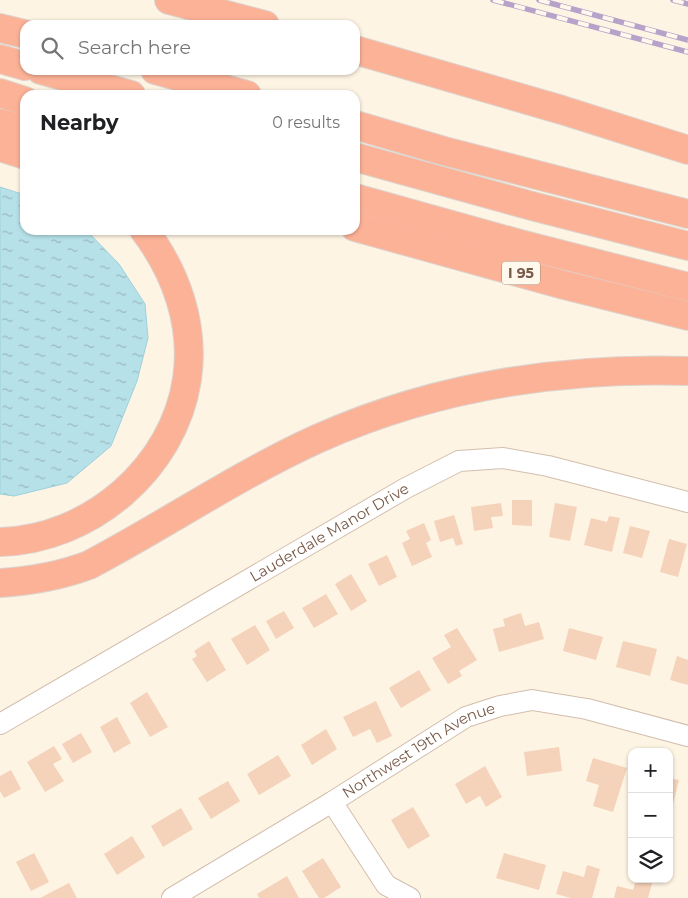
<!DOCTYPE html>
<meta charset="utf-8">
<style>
:root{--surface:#fff;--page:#f6f6f6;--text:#202124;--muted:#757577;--line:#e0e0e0}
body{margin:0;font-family:Montserrat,sans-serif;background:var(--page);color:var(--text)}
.controls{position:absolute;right:15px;bottom:15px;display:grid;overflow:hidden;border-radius:10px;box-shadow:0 1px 4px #0004}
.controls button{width:45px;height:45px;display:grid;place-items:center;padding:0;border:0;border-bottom:1px solid var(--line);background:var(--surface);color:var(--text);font:25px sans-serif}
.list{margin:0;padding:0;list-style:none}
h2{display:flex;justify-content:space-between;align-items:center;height:65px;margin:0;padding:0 20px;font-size:21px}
h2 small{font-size:16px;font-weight:400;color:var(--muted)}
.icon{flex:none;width:28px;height:28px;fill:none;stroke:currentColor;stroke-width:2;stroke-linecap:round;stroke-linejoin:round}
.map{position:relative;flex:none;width:688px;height:898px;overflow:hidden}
.search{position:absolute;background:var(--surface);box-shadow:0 1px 4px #0004;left:20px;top:20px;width:340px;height:55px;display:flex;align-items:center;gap:12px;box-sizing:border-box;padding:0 18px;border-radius:15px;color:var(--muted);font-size:19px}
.panel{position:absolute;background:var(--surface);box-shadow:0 1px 4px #0004;left:20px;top:90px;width:340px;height:145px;border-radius:15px}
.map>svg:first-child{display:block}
.water{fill:url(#water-ripples);stroke:#9dd1db}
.building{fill:#f5d2ba}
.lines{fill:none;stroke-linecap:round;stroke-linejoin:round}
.street-casing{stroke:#d2beac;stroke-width:22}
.highway-casing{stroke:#dcd4cf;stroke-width:30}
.street{stroke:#fff;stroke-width:20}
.highway{stroke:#fcb297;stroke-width:28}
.rail-casing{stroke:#b7a2c9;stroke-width:5.5}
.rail{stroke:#fff8ec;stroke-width:4;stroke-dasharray:11;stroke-linecap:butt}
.labels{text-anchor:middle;stroke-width:4.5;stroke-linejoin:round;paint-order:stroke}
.shield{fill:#fff8ec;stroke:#a08979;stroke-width:1}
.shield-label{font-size:14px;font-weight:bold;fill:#785a48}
.street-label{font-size:15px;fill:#785a48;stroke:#fff8ec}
</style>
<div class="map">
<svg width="688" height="898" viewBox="0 0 688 898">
<defs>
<pattern id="water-ripples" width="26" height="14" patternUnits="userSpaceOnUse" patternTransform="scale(1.25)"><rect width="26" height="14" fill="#b7e1e9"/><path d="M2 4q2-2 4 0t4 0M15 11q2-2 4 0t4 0" fill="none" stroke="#9ab9bf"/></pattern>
</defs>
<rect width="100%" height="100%" fill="#fef4e4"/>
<!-- water -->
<path class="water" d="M0,187L25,195V230H86L119,264L145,304L148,338L137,381L111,446L67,483L14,496L0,494Z"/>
<!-- building -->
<g class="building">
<path d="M512,500H532V526L512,525Z"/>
<path d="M501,503L503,516L491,517L493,528L474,531L471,507Z"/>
<path d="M555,503L577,507L570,541L549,537Z"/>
<path d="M454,515L463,544L456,546L453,538L440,542L434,521Z"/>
<path d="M609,516L620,518L612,552L584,545L591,518L607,522Z"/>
<path d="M424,523L431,540L426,543L432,557L412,566L402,543L410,539L406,531Z"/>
<path d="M630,526L650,531L642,558L623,553Z"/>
<path d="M669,539L687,544L678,577L660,572Z"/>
<path d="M387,555L397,577L379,586L368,564Z"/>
<path d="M351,574L367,601L351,611L335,584Z"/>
<path d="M326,594L338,614L314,628L302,608Z"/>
<path d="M284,611L294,628L276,639L266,621Z"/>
<path d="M521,613L525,626L539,622L544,639L499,652L493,629L505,626L503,619Z"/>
<path d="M255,625L270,650L247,665L231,639Z"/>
<path d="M457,628L477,660L459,671L462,676L448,684L432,658L451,647L444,635Z"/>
<path d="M569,628L603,637L596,660L563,651Z"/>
<path d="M209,641L226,670L207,682L192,659L197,656L194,651Z"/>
<path d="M623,641L657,649L650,676L616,667Z"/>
<path d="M677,656L688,660V685L670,680Z"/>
<path d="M419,670L431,690L401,708L389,688Z"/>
<path d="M147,692L168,727L150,737L130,703Z"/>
<path d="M376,701L392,736L377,743L370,729L353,737L343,717Z"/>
<path d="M117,717L131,743L114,753L100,727Z"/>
<path d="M326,729L337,749L312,765L301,745Z"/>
<path d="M81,733L92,752L73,763L62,744Z"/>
<path d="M54,746L62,759L53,764L64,781L45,792L27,762Z"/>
<path d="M559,747L562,771L527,776L524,752Z"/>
<path d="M278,755L291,776L259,795L247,774Z"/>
<path d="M593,758L627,768L613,812L593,806L599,785L586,781Z"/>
<path d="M485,766L502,797L486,807L480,796L466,804L455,784Z"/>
<path d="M11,770L21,789L4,798L0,791V776Z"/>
<path d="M669,778L679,780L673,804L669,803Z"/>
<path d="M228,781L240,801L211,819L198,798Z"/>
<path d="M413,807L430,836L408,849L391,820Z"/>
<path d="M181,808L193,829L163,847L151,826Z"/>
<path d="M132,836L145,857L117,875L104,854Z"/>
<path d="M34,853L49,882L31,891L16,862Z"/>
<path d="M504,853L546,865L539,890L496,878Z"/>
<path d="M323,858L341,887L324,898H319L302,871Z"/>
<path d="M587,865L600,869L592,898H571L556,894L563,871L584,877Z"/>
<path d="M287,876L299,898H259L257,894Z"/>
<path d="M636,879L652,883L648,898H614L617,886L633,890Z"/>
<path d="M69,883L77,898H40Z"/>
</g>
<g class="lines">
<!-- street casing -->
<g class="street-casing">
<g id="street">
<path id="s1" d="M0,724L406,488L459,461L503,458L548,466L688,502"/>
<path d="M332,802L386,885L410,898"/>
<path id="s2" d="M172,898L332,802L466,717L500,706L532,700L587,709L688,736"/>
</g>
</g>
<!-- highway casing -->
<g class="highway-casing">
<g id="highway">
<path d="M169,0L265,25"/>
<path d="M0,28L25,34"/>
<path d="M355,50L562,110L688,150"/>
<path d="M0,59L25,66"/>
<path d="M41,70L131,95"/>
<path d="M155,70L247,95"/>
<path d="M0,93L25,101"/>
<path d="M0,123L25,130"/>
<path d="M355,125L444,151L688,214"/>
<path d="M0,147L25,155"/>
<path d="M355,157L532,206L688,246"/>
<path d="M355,198L520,244L688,287"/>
<path d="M355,227L564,285L688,316"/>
<path d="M0,542C90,540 174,468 187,379C195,325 176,272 144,230"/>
<path d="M0,583C31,581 60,576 89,565C165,525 238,475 317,439C433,387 561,367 688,371"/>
</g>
</g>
<!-- street -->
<use href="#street" class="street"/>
<!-- highway -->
<use href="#highway" class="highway"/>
<!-- rail casing -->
<g class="rail-casing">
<g id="rail">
<path d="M493,0L688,52"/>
<path d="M539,0L688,40"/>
<path d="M673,0L688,4"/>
</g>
</g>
<!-- rail -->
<use href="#rail" class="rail"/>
</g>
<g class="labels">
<!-- shield labels -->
<rect class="shield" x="502" y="261.5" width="38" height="23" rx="4"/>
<g class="shield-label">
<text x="521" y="278">I 95</text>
</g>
<!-- street labels -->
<g class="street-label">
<text dy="5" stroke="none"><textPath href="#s1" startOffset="381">Lauderdale Manor Drive</textPath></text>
<text dy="5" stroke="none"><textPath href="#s2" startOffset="288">Northwest 19th Avenue</textPath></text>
</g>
</g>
</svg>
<div class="controls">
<button>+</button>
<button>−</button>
<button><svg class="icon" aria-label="layers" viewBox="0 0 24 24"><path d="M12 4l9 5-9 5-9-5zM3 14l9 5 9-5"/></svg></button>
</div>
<div class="search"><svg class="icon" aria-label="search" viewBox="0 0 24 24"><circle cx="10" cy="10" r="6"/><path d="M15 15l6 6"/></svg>Search here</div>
<section class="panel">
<h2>Nearby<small>0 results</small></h2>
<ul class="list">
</ul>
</section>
</div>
